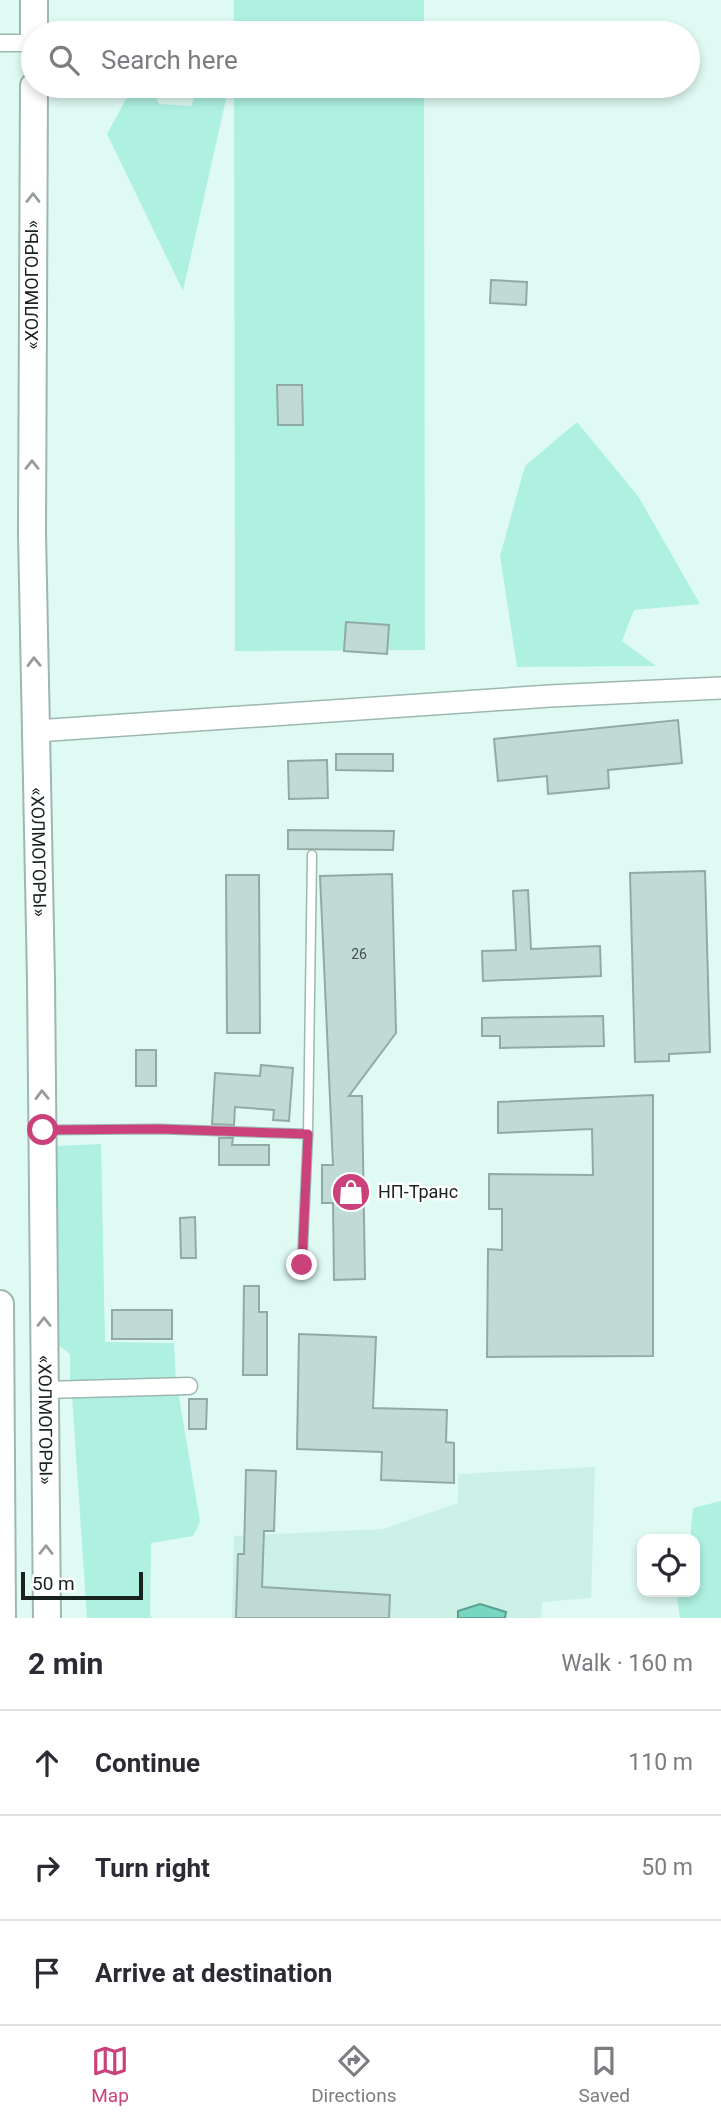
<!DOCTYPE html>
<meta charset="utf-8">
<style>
:root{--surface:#fff;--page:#f7f7f7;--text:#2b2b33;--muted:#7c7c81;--line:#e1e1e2;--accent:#ca417b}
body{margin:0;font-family:Roboto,sans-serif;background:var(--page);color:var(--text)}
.controls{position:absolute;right:21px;bottom:21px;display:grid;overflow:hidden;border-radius:14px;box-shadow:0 4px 10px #0003}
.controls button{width:63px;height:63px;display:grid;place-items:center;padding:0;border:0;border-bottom:2px solid var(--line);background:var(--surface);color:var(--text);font:35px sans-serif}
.scale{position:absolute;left:21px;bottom:18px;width:122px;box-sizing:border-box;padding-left:7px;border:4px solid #18221f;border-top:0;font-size:19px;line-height:24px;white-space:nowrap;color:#18221f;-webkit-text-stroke:5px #fff;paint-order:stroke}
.stop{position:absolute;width:21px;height:21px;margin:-16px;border:5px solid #ca417b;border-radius:50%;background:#fff}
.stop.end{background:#ca417b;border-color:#fff;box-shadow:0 2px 7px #0008}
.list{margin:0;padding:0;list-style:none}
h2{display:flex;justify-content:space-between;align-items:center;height:91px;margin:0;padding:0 28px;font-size:30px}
h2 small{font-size:23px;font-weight:400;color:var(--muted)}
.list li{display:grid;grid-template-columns:46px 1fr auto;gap:21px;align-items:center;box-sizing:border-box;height:105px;padding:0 28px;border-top:2px solid var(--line)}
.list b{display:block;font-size:26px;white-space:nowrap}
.list em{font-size:23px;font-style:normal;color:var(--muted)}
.icon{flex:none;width:38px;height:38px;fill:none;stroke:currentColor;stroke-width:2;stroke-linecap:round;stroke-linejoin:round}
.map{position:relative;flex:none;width:721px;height:1618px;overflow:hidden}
.search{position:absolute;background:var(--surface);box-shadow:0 4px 10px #0003;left:21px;right:21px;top:21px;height:77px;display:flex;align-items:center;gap:18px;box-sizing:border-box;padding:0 24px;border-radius:38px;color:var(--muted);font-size:26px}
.sheet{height:406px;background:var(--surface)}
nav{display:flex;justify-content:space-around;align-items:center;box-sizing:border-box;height:98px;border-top:2px solid var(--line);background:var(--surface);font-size:19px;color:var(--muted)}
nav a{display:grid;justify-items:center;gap:4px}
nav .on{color:var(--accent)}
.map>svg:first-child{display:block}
.built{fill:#cbf0e6}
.green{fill:#aef1e1}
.water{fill:#78d7c2;stroke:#5ba191;stroke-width:2}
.building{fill:#c0dad4;stroke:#91aba4;stroke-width:2}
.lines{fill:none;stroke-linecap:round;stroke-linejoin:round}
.service-casing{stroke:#9db7b1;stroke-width:11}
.minor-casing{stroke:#9db7b1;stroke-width:19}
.tertiary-casing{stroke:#9db7b1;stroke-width:24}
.trunk-casing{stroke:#9db7b1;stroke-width:30}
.service{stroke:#fff;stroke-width:8}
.minor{stroke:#fff;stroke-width:16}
.tertiary{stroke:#fff;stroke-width:21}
.trunk{stroke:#fff;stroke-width:26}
.oneway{stroke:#979c9a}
.route{stroke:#ca417b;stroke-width:9}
.labels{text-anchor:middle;stroke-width:5;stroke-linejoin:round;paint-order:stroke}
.number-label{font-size:14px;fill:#42504c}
.street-label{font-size:18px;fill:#18221f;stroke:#fff}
.poi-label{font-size:18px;fill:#18221f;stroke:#fff;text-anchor:start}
</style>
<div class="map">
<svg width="721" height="1618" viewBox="0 0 721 1618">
<rect width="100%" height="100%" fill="#dffaf3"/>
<!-- built -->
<path class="built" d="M595,1467L591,1598L542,1602L541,1618H232L234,1536L383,1529L458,1503V1474Z"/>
<!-- green -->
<g class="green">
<rect x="234" y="0" width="190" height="33"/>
<path d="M133,86H151L159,104L192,106L195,86H229L183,291L107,134Z"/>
<path d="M234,86H424L425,650L235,651Z"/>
<path d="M577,422L638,496L700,604L634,610L622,641L656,666L517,667L500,556L525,466Z"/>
<path d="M101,1144L105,1342L174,1343L176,1381L70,1384V1354L57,1344V1146Z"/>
<path d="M178,1391L200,1522L193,1536L151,1543L150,1616L153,1618H87L72,1395Z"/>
<path d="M721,1501V1618H680L677,1599L679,1592H695V1539H690L693,1508Z"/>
</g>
<!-- water -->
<path class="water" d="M480,1604L506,1612L505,1618H458V1611Z"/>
<!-- building -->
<g class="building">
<path d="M491,280L527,282L526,305L490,303Z"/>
<path d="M277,385H302L303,425H278Z"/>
<path d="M346,622L389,625L387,654L344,651Z"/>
<path d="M678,720L682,763L608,770L609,788L548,794L547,776L498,781L494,739Z"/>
<path d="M336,754H393V771L336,770Z"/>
<path d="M327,760L328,798L289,799L288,761Z"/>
<path d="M288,830L394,831L393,850L288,849Z"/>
<path d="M705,871L710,1052L669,1054V1061L635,1062L630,873Z"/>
<path d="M392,874L396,1033L349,1096H362L365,1279L334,1280L333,1203H322V1165H333L320,876Z"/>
<path d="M226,875H259L260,1033H227Z"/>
<path d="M528,890L531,949L600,946L601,976L483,981L482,951L516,950L513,891Z"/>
<path d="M603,1016L604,1046L500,1048V1036H482V1018Z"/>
<rect x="136" y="1050" width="20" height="36"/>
<path d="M261,1065L293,1068L289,1121L273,1120L274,1110L235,1107L234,1125L212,1124L215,1073L260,1076Z"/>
<path d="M653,1095V1356L487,1357L488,1249L502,1250V1209H489V1174L593,1175L592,1129L498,1133V1102Z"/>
<path d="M219,1138H233L232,1145H269V1165H219Z"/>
<path d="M195,1217L196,1258H181L180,1218Z"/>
<path d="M244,1286H259V1312H267V1375H243Z"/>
<rect x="112" y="1310" width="60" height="29"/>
<path d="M299,1334L376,1337L373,1408L447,1410L446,1442L454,1443V1483L381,1480L382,1452L297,1449Z"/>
<path d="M189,1399H207L206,1429H189Z"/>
<path d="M246,1470L276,1471L274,1531H264L262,1587L390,1595L389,1618H236L238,1554H244Z"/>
</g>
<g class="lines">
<!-- service casing -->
<g class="service-casing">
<g id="service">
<path d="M46,1130L159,1129L308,1134"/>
<path d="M302,1265L308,1134L312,855"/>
</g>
</g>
<!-- minor casing -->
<g class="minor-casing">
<g id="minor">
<path d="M0,43H33"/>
<path d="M45,1390L189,1386"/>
</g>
</g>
<!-- tertiary casing -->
<g class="tertiary-casing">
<path id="tertiary" d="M36,731L550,696L721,688"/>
</g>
<!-- trunk casing -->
<g class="trunk-casing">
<g id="trunk">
<path d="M34,0V33"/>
<path id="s1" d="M34,86L32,533L41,980L47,1618"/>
<path d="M0,1304L2,1618"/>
</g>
</g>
<!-- service -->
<use href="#service" class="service"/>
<!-- minor -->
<use href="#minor" class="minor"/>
<!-- tertiary -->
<use href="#tertiary" class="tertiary"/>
<!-- trunk -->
<use href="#trunk" class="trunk"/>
</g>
<!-- one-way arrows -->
<defs><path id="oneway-chevron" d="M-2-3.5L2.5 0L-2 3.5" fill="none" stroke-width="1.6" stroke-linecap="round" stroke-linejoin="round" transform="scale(1.75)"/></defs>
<g class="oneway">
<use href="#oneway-chevron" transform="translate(33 198) rotate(-90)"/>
<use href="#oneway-chevron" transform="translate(32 465) rotate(-90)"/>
<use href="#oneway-chevron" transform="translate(34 662) rotate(-91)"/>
<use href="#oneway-chevron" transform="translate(42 1095) rotate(-91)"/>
<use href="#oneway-chevron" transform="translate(44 1322) rotate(-90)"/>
<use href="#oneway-chevron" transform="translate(46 1550) rotate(-90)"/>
</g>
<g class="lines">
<!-- route -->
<path class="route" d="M43,1130L159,1129L308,1134L302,1265"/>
</g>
<!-- icons -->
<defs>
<g id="shop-disc" transform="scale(2.0125)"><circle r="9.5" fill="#ca417b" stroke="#fff"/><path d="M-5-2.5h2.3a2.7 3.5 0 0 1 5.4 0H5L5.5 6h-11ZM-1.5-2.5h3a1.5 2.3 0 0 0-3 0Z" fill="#fff"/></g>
</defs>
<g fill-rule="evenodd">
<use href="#shop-disc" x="351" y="1192"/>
</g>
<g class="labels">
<!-- number labels -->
<g class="number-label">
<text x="359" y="959">26</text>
</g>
<!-- street labels -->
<g class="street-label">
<text transform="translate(32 285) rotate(-90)" y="6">«ХОЛМОГОРЫ»</text>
<text dy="6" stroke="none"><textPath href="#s1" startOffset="766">«ХОЛМОГОРЫ»</textPath></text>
<text dy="6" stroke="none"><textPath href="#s1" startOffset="1334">«ХОЛМОГОРЫ»</textPath></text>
</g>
<!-- poi labels -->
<g class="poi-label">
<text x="378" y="1198">НП-Транс</text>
</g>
</g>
</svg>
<div class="controls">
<button><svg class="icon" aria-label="locate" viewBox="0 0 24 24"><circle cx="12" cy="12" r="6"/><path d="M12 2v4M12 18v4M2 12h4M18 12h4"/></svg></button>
</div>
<div class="scale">50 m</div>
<div class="stop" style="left:43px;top:1130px"></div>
<div class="stop end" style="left:302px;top:1265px"></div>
<div class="search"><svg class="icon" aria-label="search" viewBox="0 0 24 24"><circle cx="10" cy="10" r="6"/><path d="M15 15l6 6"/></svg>Search here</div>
</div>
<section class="sheet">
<h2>2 min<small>Walk · 160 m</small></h2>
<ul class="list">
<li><svg class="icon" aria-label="ahead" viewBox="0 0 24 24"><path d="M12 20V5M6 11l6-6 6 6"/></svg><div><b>Continue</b></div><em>110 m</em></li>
<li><svg class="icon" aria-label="right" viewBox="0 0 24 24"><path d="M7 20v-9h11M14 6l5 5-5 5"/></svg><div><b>Turn right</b></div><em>50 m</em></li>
<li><svg class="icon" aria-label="arrive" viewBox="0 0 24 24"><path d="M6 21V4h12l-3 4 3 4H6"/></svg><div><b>Arrive at destination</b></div></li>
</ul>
</section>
<nav>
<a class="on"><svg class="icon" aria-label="map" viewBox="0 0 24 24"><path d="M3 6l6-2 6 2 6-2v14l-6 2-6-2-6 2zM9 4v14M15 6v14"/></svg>Map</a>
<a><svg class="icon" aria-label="directions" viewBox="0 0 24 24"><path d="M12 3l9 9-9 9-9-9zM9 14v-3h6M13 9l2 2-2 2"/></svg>Directions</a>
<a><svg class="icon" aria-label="saved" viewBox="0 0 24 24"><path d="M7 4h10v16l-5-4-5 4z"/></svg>Saved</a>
</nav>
